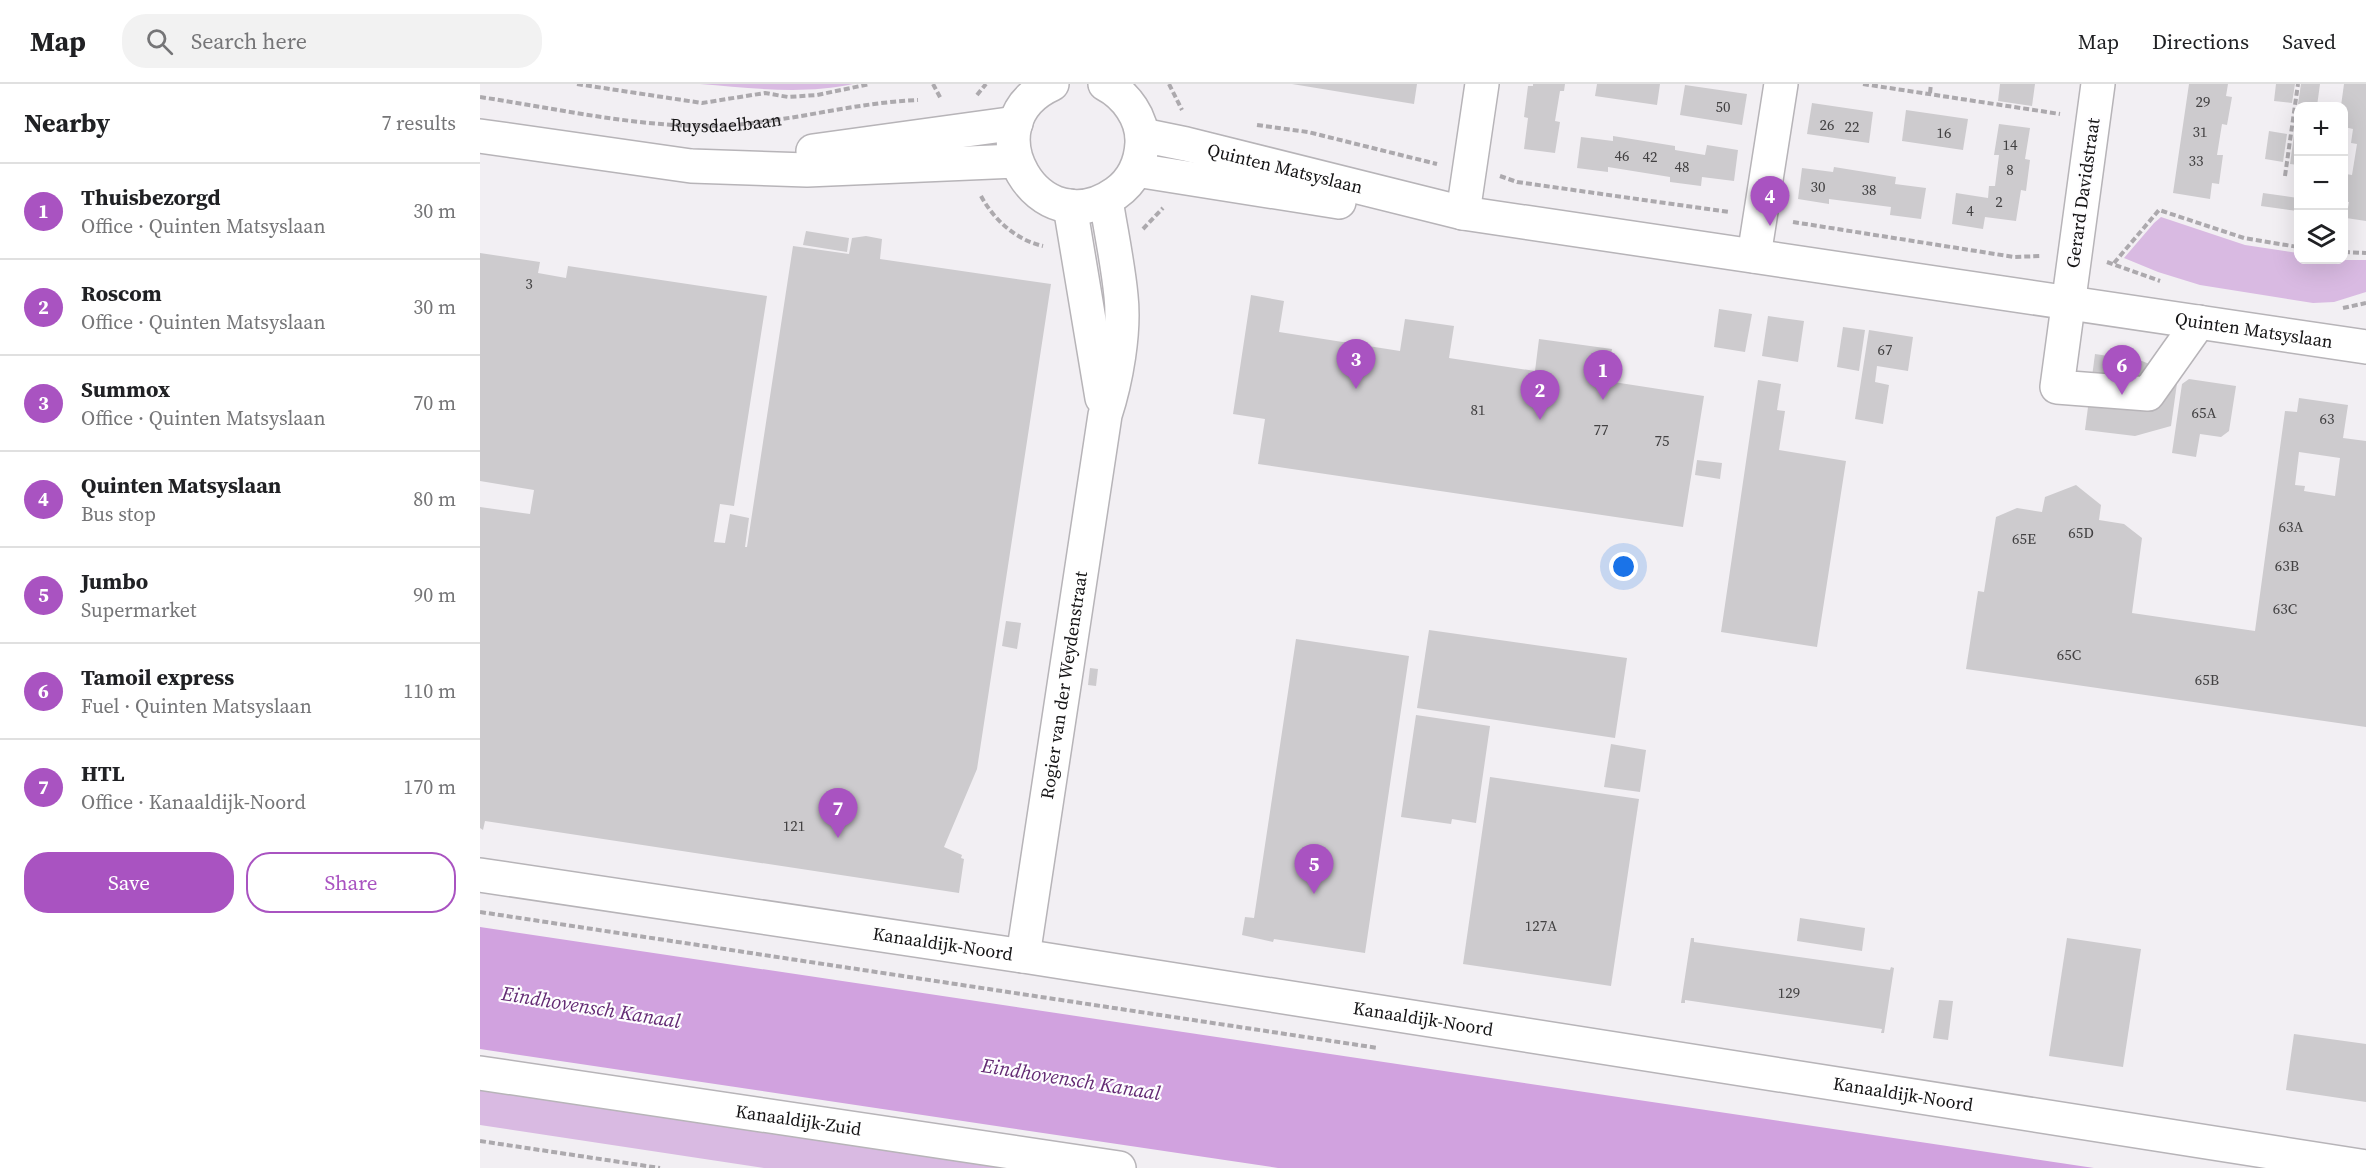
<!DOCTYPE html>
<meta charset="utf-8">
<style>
:root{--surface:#fff;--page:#f2f2f2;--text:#202124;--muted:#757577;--line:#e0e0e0;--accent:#a953c1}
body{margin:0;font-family:"Source Serif 4",serif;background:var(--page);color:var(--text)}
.controls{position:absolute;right:18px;top:18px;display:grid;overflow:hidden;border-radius:12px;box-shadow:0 6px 24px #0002}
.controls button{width:54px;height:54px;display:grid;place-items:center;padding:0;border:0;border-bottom:2px solid var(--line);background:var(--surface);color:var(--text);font:30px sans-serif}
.you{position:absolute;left:1144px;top:483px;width:21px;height:21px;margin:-15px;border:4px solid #fff;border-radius:50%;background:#1a73e8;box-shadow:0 0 0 9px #1a73e833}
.badge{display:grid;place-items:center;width:39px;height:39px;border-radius:50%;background:var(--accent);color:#fff;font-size:20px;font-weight:700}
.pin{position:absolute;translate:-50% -50px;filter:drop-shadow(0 2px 3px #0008)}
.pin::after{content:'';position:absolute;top:32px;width:21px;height:18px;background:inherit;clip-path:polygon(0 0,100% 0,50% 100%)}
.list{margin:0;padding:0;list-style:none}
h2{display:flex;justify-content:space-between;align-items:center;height:78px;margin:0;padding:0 24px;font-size:26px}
h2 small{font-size:20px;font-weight:400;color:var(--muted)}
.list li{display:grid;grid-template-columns:39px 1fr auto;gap:18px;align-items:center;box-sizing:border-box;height:96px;padding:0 24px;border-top:2px solid var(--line)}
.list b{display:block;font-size:22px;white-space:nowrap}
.list p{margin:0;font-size:20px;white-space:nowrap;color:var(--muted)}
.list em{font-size:20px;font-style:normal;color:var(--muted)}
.actions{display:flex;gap:12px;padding:18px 24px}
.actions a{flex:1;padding:14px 0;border:2px solid var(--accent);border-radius:24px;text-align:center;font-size:21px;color:var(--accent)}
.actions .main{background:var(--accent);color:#fff}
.icon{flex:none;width:33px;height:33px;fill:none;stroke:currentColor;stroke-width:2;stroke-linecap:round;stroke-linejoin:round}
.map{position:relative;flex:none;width:1886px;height:1084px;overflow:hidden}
header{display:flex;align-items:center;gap:36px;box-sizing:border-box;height:84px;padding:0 30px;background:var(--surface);border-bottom:2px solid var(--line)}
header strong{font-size:28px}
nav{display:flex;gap:33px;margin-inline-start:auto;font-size:21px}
.search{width:420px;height:54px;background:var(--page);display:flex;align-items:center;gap:15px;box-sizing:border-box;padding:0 21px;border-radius:24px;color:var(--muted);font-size:22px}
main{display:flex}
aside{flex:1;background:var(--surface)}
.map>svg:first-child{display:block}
.green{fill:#d9bae2}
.water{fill:#d1a2df}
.building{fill:#cdcbce;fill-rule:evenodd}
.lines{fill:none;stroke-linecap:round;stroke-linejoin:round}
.minor-casing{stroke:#b7b4b8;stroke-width:36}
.path{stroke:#aca9ad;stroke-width:4;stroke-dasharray:6 3;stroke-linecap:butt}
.minor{stroke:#fff;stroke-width:33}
.labels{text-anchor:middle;stroke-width:4.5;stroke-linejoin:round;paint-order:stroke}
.number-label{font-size:15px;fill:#424142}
.street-label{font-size:18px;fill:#141314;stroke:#fefdff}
.water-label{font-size:20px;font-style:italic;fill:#632a73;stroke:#fefdff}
</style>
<header>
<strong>Map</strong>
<div class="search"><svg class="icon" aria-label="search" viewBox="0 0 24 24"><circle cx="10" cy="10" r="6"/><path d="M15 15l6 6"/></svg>Search here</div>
<nav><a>Map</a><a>Directions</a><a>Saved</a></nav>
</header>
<main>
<aside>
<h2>Nearby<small>7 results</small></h2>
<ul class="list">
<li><span class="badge">1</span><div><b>Thuisbezorgd</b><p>Office · Quinten Matsyslaan</p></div><em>30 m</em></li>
<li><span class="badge">2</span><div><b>Roscom</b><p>Office · Quinten Matsyslaan</p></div><em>30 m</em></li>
<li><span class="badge">3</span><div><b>Summox</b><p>Office · Quinten Matsyslaan</p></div><em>70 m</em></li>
<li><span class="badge">4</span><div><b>Quinten Matsyslaan</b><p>Bus stop</p></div><em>80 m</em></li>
<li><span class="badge">5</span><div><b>Jumbo</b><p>Supermarket</p></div><em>90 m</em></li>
<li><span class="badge">6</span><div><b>Tamoil express</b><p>Fuel · Quinten Matsyslaan</p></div><em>110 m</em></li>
<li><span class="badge">7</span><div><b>HTL</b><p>Office · Kanaaldijk-Noord</p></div><em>170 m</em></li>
</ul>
<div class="actions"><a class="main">Save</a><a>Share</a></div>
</aside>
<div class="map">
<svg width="1886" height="1084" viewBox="0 0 1886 1084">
<rect width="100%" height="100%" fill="#f2eff3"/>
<!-- green -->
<g class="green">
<path d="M220,0H373C323,11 271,4 220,0Z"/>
<path d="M1681,133L1765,161L1818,169V176H1886V208L1854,218L1833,219L1720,201L1678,188L1644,174L1674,139Z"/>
<path d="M0,1002L554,1084H284L0,1041Z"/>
</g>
<!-- water -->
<path class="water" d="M0,843L1614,1084H798L0,965Z"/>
<!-- building -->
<g class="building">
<path d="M812,0H937L934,20Z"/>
<path d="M1053,0H1085L1084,7H1080L1075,37L1080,38L1075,69L1044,65L1048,34L1044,33L1048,2H1053Z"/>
<path d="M1117,0H1180L1177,21L1115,12Z"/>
<path d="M1520,0H1555L1552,22L1518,17Z"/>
<path d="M1709,0H1748L1746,12L1752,13L1747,41L1742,40L1737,71H1743L1739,100L1732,99L1730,115L1693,109Z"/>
<path d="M1796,0H1815L1812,19L1794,17Z"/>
<path d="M1821,0H1840L1837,22L1818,20Z"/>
<path d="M1864,0H1886V137L1866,134L1869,118H1864L1866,90L1872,91L1877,60L1871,59L1873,45L1864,43V22H1861Z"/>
<path d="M1205,1L1267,10L1262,41L1200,31Z"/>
<path d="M1332,19L1393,28L1389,59L1327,50Z"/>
<path d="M1426,26L1488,35L1483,66L1422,57Z"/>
<path d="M1519,40L1550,44L1545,75L1550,76L1546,107L1541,106L1536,137L1505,133L1503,145L1472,140L1476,109L1508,114L1509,102H1515L1519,71H1514Z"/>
<path d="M1789,47L1807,50L1803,78L1785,75Z"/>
<path d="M1814,51L1818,52V81L1810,80Z"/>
<path d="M1133,52L1195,62V66L1225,71L1227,61L1258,66L1254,97L1222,93L1221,102L1190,98V93L1128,83V88L1097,84L1101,53L1133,57Z"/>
<path d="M1354,83L1416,93L1415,100L1446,104L1441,135L1410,131L1411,123L1349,115V120L1318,115L1322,84L1353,88Z"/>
<path d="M1783,109L1818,114L1817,127L1781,122Z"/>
<path d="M326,147L369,154L367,168L323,161Z"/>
<path d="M386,152L402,155L400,175L571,200L497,685L464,763L482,771L481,774L484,775L479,809L5,737L3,746L0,744V423L50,430L54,406L0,397V169L60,178L58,189L86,194L88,182L287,212L254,422L240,420L234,458L245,459L250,430L269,434L265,463H267L313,162L369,170L372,154Z"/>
<path d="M771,211L804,217L799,248L920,267L925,235L974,242L969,274L1055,287L1059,255L1132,265L1127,297L1224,312L1203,443L778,380L785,335L753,330Z"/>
<path d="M1239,225L1272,230L1265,268L1234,263Z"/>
<path d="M1288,232L1324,237L1318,278L1282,272Z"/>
<path d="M1363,243L1385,246L1379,287L1357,283Z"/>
<path d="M1389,246L1433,253L1428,287L1397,282L1395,298L1409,301L1403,340L1375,335Z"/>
<path d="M1615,270L1662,277L1698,292L1691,342L1655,352L1605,346Z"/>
<path d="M1709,295L1756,302L1749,347L1741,353L1720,350L1716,373L1692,369L1702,300Z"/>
<path d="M1278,296L1301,300L1297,326L1305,327L1299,366L1366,377L1337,563L1241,548Z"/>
<path d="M1819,314L1868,321L1863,354L1886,357V643L1486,585L1498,507L1504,508L1516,433L1537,424L1562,428L1565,413L1596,401L1621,421L1619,436L1644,440L1662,454L1652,529L1775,547L1805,327L1817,328ZM1819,368L1860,374L1855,412L1824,407L1825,402L1815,401Z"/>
<path d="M1217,376L1242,379L1240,395L1215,391Z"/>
<path d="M526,537L541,539L537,565L522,562Z"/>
<path d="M949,546L1147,574L1135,654L937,624Z"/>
<path d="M816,555L929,572L885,869L794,855L793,858L762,851L765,833L774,834Z"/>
<path d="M610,584L618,585L616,602L608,601Z"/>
<path d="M936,631L1010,642L996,739L972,735L971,740L921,733Z"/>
<path d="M1131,660L1166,666L1160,708L1124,703Z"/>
<path d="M1010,693L1159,715L1131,902L983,880Z"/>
<path d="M1320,834L1385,844L1382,867L1317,857Z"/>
<path d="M1211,854H1214V858L1410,886L1411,883L1414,884L1404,949H1401L1402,945L1205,916V919H1201Z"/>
<path d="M1587,854L1661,865L1643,983L1569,972Z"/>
<path d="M1459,916L1473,917L1468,956L1453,954Z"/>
<path d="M1814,950L1886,960V1018L1806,1006Z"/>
</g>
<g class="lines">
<!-- minor casing -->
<g class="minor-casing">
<g id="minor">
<path d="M572,0C486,39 559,164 636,109C653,97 661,79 662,59C663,34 646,11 625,0"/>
<path d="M1618,0L1577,303L1668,310L1719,238"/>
<path id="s2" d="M662,51L706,60L983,129L1886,263"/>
<path d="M0,52L211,82L327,86L536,77"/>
<path d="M333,67L536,39"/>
<path d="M656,86L859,118"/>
<path d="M590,122L622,314"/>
<path d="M983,129L1002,0"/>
<path d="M1274,172L1301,0"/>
<path id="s3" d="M0,791L543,872L1886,1083"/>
<path id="s4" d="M543,872L625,331C636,297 645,248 641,212C638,180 631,148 626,116"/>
<path id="s5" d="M0,989L639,1084"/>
</g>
</g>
<!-- path -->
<g class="path">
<path d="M97,0L222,19L285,9L308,13L337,11L390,0"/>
<path d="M453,0L461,15"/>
<path d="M689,0L702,26"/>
<path d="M1383,0L1580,30"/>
<path d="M1450,9L1451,0"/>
<path d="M497,11L506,0"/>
<path id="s1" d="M0,13C73,24 147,41 221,42C294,43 365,19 438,16"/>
<path d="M777,41L828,48L957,80"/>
<path d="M1020,92L1037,98L1249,128"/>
<path d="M1805,92L1818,0"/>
<path d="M501,112C514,136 536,156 563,162"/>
<path d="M1313,138L1534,173L1561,172"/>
<path d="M663,145L683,124"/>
<path d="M1864,168L1886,169"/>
<path d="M1627,178L1680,197"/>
<path d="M1634,179L1679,126L1764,154L1818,163"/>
<path d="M1863,224L1886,219"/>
<path d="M0,828L898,964"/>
<path d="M0,1057L180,1084"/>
</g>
<!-- minor -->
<use href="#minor" class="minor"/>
</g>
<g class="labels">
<!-- number labels -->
<g class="number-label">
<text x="1723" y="23">29</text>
<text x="1243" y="28">50</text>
<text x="1347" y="46">26</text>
<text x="1372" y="48">22</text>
<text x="1720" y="53">31</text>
<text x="1464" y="54">16</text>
<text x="1530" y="66">14</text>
<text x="1142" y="77">46</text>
<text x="1170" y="78">42</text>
<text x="1716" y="82">33</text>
<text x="1202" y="88">48</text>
<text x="1530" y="91">8</text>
<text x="1338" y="108">30</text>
<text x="1389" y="111">38</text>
<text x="1519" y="123">2</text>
<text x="1490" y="132">4</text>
<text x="49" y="205">3</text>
<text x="1405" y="271">67</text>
<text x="998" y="331">81</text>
<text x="1724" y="334">65A</text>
<text x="1847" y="340">63</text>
<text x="1121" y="351">77</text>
<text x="1182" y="362">75</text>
<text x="1811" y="448">63A</text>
<text x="1601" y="454">65D</text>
<text x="1544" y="460">65E</text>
<text x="1807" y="487">63B</text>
<text x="1805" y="530">63C</text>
<text x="1589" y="576">65C</text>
<text x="1727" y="601">65B</text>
<text x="314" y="747">121</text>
<text x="1061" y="847">127A</text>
<text x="1309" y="914">129</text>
</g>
<!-- street labels -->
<g class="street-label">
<text dy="6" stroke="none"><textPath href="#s1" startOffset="248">Ruysdaelbaan</textPath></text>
<text dy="6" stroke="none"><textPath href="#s2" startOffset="147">Quinten Matsyslaan</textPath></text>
<text transform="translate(1603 109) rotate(-82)" y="6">Gerard Davidstraat</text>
<text dy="6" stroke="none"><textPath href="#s2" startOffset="1130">Quinten Matsyslaan</textPath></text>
<text dy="6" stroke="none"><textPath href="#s4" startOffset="274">Rogier van der Weydenstraat</textPath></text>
<text dy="6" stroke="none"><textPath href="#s3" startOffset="468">Kanaaldijk-Noord</textPath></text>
<text dy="6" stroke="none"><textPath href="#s3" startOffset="954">Kanaaldijk-Noord</textPath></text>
<text dy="6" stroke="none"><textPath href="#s3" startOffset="1440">Kanaaldijk-Noord</textPath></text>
<text dy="6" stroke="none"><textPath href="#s5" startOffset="322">Kanaaldijk-Zuid</textPath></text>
</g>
<!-- water labels -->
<g class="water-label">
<text transform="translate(111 923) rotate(9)" y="7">Eindhovensch Kanaal</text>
<text transform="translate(591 995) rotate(9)" y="7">Eindhovensch Kanaal</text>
</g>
</g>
</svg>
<div class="controls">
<button>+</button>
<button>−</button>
<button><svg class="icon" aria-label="layers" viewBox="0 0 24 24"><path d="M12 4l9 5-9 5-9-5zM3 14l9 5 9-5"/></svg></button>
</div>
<div class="you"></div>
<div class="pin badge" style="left:1123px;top:316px">1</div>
<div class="pin badge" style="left:1060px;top:336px">2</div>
<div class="pin badge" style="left:876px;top:305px">3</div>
<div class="pin badge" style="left:1290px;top:142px">4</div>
<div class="pin badge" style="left:834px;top:810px">5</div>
<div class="pin badge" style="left:1642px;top:311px">6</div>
<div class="pin badge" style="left:358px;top:754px">7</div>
</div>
</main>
